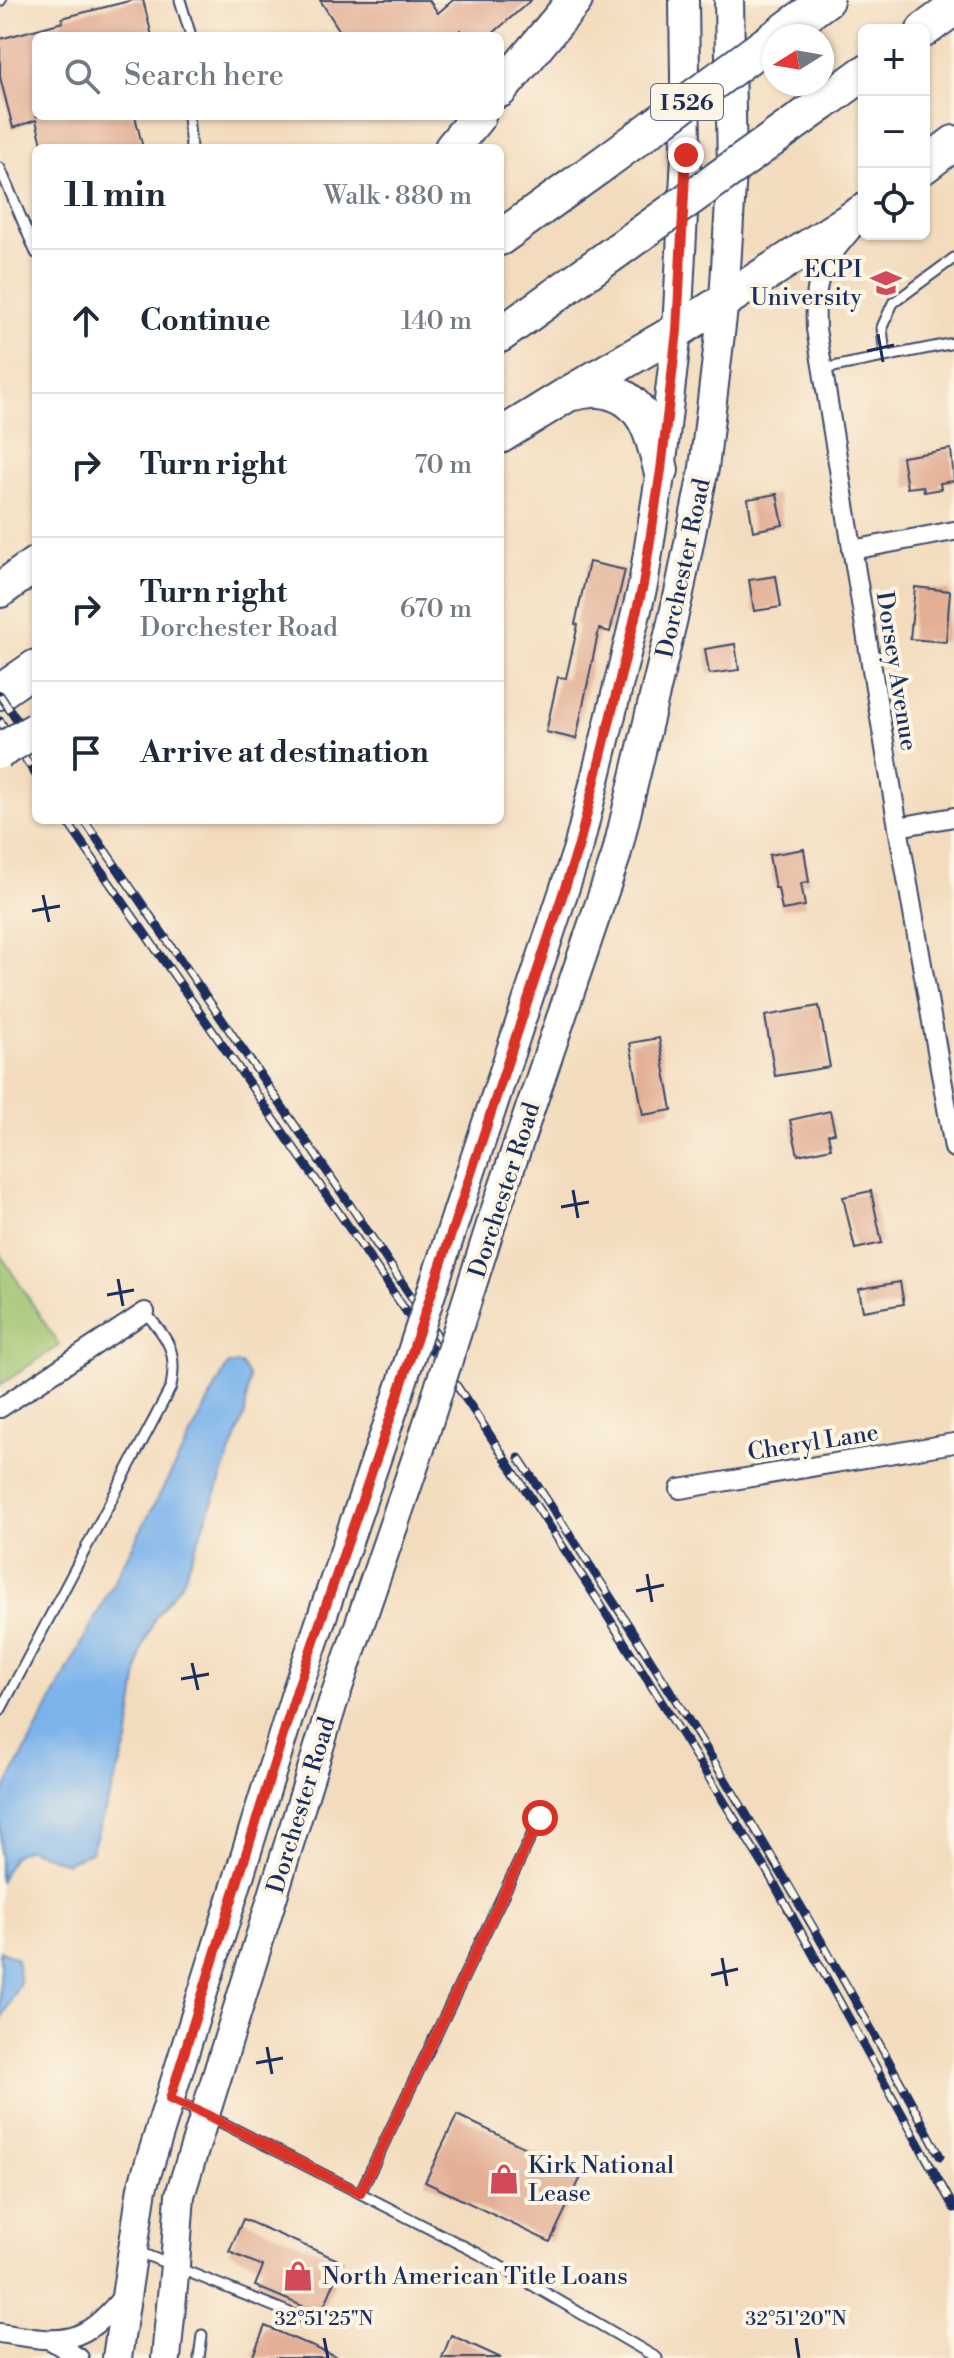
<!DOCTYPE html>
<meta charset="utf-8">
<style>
:root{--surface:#fff;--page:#f2f2f3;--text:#1f2937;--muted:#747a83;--line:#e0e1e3}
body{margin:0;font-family:"Libre Bodoni",serif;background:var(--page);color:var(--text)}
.controls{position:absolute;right:24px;top:24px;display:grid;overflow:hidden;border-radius:12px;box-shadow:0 2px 6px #0004}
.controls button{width:72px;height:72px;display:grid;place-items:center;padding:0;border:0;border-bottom:2px solid var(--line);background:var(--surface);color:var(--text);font:40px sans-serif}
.compass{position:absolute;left:762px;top:24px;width:72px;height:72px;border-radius:50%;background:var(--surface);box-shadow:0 2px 6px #0004;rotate:259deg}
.stop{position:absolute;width:24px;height:24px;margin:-18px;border:6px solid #d93025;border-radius:50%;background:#fff}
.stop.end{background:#d93025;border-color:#fff;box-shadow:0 2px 8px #0008}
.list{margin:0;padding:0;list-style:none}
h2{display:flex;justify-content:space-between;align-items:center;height:104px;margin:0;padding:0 32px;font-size:34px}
h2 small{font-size:26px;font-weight:400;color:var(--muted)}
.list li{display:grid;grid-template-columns:52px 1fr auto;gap:24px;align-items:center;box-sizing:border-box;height:144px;padding:0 32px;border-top:2px solid var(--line)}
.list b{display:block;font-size:30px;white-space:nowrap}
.list p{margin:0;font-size:26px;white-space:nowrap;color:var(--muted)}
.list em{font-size:26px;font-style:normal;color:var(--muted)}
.icon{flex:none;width:44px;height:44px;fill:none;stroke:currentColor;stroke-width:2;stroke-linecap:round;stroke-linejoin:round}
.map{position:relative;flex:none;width:954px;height:2358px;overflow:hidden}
.search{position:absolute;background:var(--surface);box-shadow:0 2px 6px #0004;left:32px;top:32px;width:472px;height:88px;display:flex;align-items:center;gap:20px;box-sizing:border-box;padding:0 28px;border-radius:12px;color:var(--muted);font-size:30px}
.panel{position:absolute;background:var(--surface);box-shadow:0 2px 6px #0004;left:32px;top:144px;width:472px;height:680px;border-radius:12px}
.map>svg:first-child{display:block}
.green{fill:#9ec26d;stroke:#5c7866;stroke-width:2}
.water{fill:#7bb3eb;stroke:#4b71a4;stroke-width:2}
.building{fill:#e3af94}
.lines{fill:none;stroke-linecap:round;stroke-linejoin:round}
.lane-casing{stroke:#3b496c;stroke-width:13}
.street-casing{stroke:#3b496c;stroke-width:22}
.primary-casing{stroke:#3b496c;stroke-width:32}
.highway-casing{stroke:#3b496c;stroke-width:38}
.lane{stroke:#fff;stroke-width:9}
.street{stroke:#fff;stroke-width:18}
.primary{stroke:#fff;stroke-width:28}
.highway{stroke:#fff;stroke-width:34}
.rail-casing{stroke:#1b2f5e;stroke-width:9}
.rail{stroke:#fcf5e5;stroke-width:6;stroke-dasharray:18;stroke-linecap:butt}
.primary-bridge-casing{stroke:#3b496c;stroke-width:32;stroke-linecap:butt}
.highway-bridge-casing{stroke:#3b496c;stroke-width:38;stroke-linecap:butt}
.primary-bridge{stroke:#fff;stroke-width:28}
.highway-bridge{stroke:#fff;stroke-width:34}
.route{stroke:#d93025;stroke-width:10}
.ticks{fill:none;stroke:#1b2f5e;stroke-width:3}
.labels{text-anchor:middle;stroke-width:8;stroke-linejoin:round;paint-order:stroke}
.shield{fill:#fcf5e5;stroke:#5e6a86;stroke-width:2}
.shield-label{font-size:22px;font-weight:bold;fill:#1b2f5e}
.poi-label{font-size:24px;fill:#1b2f5e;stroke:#fcf5e5;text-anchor:start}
.street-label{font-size:24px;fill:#1b2f5e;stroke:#fcf5e5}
.ticks-label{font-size:20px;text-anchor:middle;fill:#1b2f5e;stroke:#fcf5e5;stroke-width:8;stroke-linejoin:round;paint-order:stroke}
</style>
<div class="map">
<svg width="954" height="2358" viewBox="0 0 954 2358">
<rect width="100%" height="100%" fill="#fcf5e5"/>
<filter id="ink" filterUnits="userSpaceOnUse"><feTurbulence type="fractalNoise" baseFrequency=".0125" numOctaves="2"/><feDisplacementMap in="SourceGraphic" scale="16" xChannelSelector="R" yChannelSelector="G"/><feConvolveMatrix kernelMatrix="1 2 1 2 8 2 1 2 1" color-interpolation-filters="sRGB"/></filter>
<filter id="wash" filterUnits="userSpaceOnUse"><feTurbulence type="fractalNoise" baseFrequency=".006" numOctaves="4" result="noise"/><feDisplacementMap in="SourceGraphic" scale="32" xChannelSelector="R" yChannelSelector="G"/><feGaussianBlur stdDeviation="1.8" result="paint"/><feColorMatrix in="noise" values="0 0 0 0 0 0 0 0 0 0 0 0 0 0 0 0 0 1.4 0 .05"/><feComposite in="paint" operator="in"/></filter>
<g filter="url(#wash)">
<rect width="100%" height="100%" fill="#f3dcbd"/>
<!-- green -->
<path class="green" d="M0,1254L59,1345L0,1385Z"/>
<!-- water -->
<g class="water">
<path d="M228,1364H241L249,1377L245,1414L183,1581L155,1618L141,1651L128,1742L91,1852L66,1863L28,1849L13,1856L0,1882V1799Z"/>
<path d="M0,1950L16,1958L20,1982L0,2023Z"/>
</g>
<g id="blocks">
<!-- building -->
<g class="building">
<path d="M133,0H143L152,36H36V116H135L143,148H43L36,120L13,128L0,77V39L63,22L62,18Z"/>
<path d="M320,0H429L438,13L453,0H531L490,36H466L461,30L452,36H343Z"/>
<path d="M951,449L954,481L940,483L941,489L924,492L923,486L907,488L902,457Z"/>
<path d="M777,494L783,525L753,531L748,499Z"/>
<path d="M589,562L625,570L610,632L599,629L576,739L546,732L558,677L566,678L578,625L575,624Z"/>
<path d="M776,576L781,607L754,611L749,580Z"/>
<path d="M915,587L950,591L946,642L910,639Z"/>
<path d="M735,644L739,670L709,674L705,649Z"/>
<path d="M804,849L809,882L801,883L805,906L782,910L778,888H775L769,855Z"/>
<path d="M819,1006L830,1067L775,1076L765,1016Z"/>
<path d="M659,1038L672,1110L643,1115L630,1043Z"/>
<path d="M830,1111L835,1133L828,1134L831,1148L798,1155L790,1120Z"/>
<path d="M871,1191L882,1243L855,1249L843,1197Z"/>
<path d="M900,1282L904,1304L863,1311L859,1289Z"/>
<path d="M457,2115L582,2175L550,2242L425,2182Z"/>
<path d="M243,2219L343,2262L321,2314L255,2286L263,2266L229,2252Z"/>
<path d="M265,2326L339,2358H252Z"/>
<path d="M451,2335L501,2358H442Z"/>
</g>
</g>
</g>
<g filter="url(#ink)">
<use href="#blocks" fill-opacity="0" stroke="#3b496c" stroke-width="2"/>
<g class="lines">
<!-- lane casing -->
<g class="lane-casing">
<g id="lane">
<path d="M180,0L191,36"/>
<path d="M0,1L1,0"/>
<path d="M188,116L191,148"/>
<path d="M0,168L36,253"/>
<path d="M885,357L882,327L893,303L954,258"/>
<path d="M823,369L954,343"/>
<path d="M0,1711L171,1387C178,1350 168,1340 145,1312"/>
<path d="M173,2101L205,2114L479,2254L657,2358"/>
<path d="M360,2193L540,1818"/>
<path d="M136,2251L315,2323"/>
<path d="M199,2358L202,2335"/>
</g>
</g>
<!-- street casing -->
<g class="street-casing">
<g id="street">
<path d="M852,230C819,269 814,277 816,329L898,827L954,1148"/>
<path d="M852,550L954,531"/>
<path d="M898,827L954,817"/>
<path d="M0,1408L145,1312"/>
<path d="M680,1489L954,1443"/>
<path d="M0,2333C62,2343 81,2348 124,2295"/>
<path d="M52,2341L79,2358"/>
</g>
</g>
<!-- primary casing -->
<g class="primary-casing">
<g id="primary">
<path d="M469,1177L579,845L643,585L661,470L677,331L686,155L684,0"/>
<path d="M495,1212L616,856L679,593L704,468L724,300L732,170L729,0"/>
<path d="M117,2358L142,2188L297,1690L395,1404"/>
<path d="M166,2358L175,2265L180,2195L333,1702L420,1448"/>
</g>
</g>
<!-- highway casing -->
<g class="highway-casing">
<g id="highway">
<path d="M924,30L954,8"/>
<path d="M777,36L826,0"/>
<path d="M500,90L575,0"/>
<path d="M823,103L864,73"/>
<path d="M452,148L478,116"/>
<path d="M924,166L954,143"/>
<path d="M500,238L600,166"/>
<path d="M500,335L618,250"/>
<path d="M572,393C580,392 590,389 598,390C643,393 653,434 661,470"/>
<path d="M500,436L568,394L677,331L864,211"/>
<path d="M0,590L36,564"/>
<path d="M0,692L36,667"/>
</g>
</g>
<!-- lane -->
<use href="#lane" class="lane"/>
<!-- street -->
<use href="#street" class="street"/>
<!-- primary -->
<use href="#primary" class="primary"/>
<!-- highway -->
<use href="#highway" class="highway"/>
<!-- rail casing -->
<g class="rail-casing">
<g id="rail">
<path d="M0,695L36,749"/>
<path d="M0,721L36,775"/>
<path d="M66,820L335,1207L478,1417L597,1599L766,1869L954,2208"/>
<path d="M84,820L346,1199L457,1365"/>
<path d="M519,1458C670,1684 813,1915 940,2156"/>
</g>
</g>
<!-- rail -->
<use href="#rail" class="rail"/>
<!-- primary-bridge casing -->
<g class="primary-bridge-casing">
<g id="primary-bridge">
<path d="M395,1404L469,1177"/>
<path d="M420,1448L495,1212"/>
</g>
</g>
<!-- highway-bridge casing -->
<g class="highway-bridge-casing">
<g id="highway-bridge">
<path d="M600,166L774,38"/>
<path d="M618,250L823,103"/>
<path d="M0,751L36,730"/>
</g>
</g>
<!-- primary-bridge -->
<use href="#primary-bridge" class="primary-bridge"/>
<!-- highway-bridge -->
<use href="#highway-bridge" class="highway-bridge"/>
</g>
</g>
<g class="lines" filter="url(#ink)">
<!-- route -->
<path class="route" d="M540,1818L360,2193L205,2114L170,2099L297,1690L395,1404L579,845L643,585L661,470L677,331L686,155"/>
</g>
<!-- ticks -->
<path class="ticks" d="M878,334L883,362M867,351L894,345M43,895L49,922M32,911L60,906M573,1190L578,1218M561,1207L589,1202M118,1279L123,1306M107,1295L134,1290M647,1574L652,1602M636,1591L664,1585M192,1663L198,1690M181,1679L209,1674M722,1958L727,1986M711,1975L738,1969M267,2047L272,2074M256,2063L283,2058M324,2338L328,2358M796,2338L799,2358"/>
<!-- icons -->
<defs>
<g id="university-bare" transform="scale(2.4)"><path d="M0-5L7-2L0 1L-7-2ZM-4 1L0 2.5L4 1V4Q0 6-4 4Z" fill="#d1495b" stroke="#fcf5e5" stroke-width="2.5" paint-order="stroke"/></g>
<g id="shop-bare" transform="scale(2.4)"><path d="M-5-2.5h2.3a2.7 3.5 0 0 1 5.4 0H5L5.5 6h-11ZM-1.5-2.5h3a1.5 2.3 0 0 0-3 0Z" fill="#d1495b" stroke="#fcf5e5" stroke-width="2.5" paint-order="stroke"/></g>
</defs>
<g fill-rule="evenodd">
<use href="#university-bare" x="886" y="283"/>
<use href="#shop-bare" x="504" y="2179"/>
<use href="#shop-bare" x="298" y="2276"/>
</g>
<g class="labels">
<!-- shield labels -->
<rect class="shield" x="651" y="84" width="72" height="36" rx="6"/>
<g class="shield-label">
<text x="687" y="110">I 526</text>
</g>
<!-- poi labels -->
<g class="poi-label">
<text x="862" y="277" text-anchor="end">ECPI<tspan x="862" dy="28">University</tspan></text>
<text x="528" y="2173">Kirk National<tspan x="528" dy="28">Lease</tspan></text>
<text x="322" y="2284">North American Title Loans</text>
</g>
<!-- street labels -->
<g class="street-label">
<text transform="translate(683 568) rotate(-78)" y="8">Dorchester Road</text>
<text transform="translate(897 671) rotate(81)" y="8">Dorsey Avenue</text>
<text transform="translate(504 1190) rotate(-72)" y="8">Dorchester Road</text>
<text transform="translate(813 1442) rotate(-9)" y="8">Cheryl Lane</text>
<text transform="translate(301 1805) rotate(-73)" y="8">Dorchester Road</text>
</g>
</g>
<g class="ticks-label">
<text x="324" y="2325">32°51'25"N</text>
<text x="796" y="2325">32°51'20"N</text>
</g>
</svg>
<div class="controls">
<button>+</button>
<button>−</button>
<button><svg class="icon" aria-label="locate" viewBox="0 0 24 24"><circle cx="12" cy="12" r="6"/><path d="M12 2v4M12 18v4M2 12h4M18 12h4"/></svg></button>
</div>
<svg class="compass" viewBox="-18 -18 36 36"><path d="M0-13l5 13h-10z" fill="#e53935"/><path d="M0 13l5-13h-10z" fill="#747a83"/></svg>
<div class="stop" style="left:540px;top:1818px"></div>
<div class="stop end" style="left:686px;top:155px"></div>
<div class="search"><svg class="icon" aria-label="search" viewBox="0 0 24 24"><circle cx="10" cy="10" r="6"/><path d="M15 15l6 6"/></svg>Search here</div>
<section class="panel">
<h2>11 min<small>Walk · 880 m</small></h2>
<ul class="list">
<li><svg class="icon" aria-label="ahead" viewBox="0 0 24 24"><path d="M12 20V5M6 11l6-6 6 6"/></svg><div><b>Continue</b></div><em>140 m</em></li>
<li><svg class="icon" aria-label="right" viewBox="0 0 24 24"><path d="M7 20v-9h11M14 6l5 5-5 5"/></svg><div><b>Turn right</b></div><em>70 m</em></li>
<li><svg class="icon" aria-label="right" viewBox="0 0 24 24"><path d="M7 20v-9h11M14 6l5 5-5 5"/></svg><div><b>Turn right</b><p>Dorchester Road</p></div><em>670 m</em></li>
<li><svg class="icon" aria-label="arrive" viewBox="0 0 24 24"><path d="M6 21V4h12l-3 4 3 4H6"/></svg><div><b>Arrive at destination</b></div></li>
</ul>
</section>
</div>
